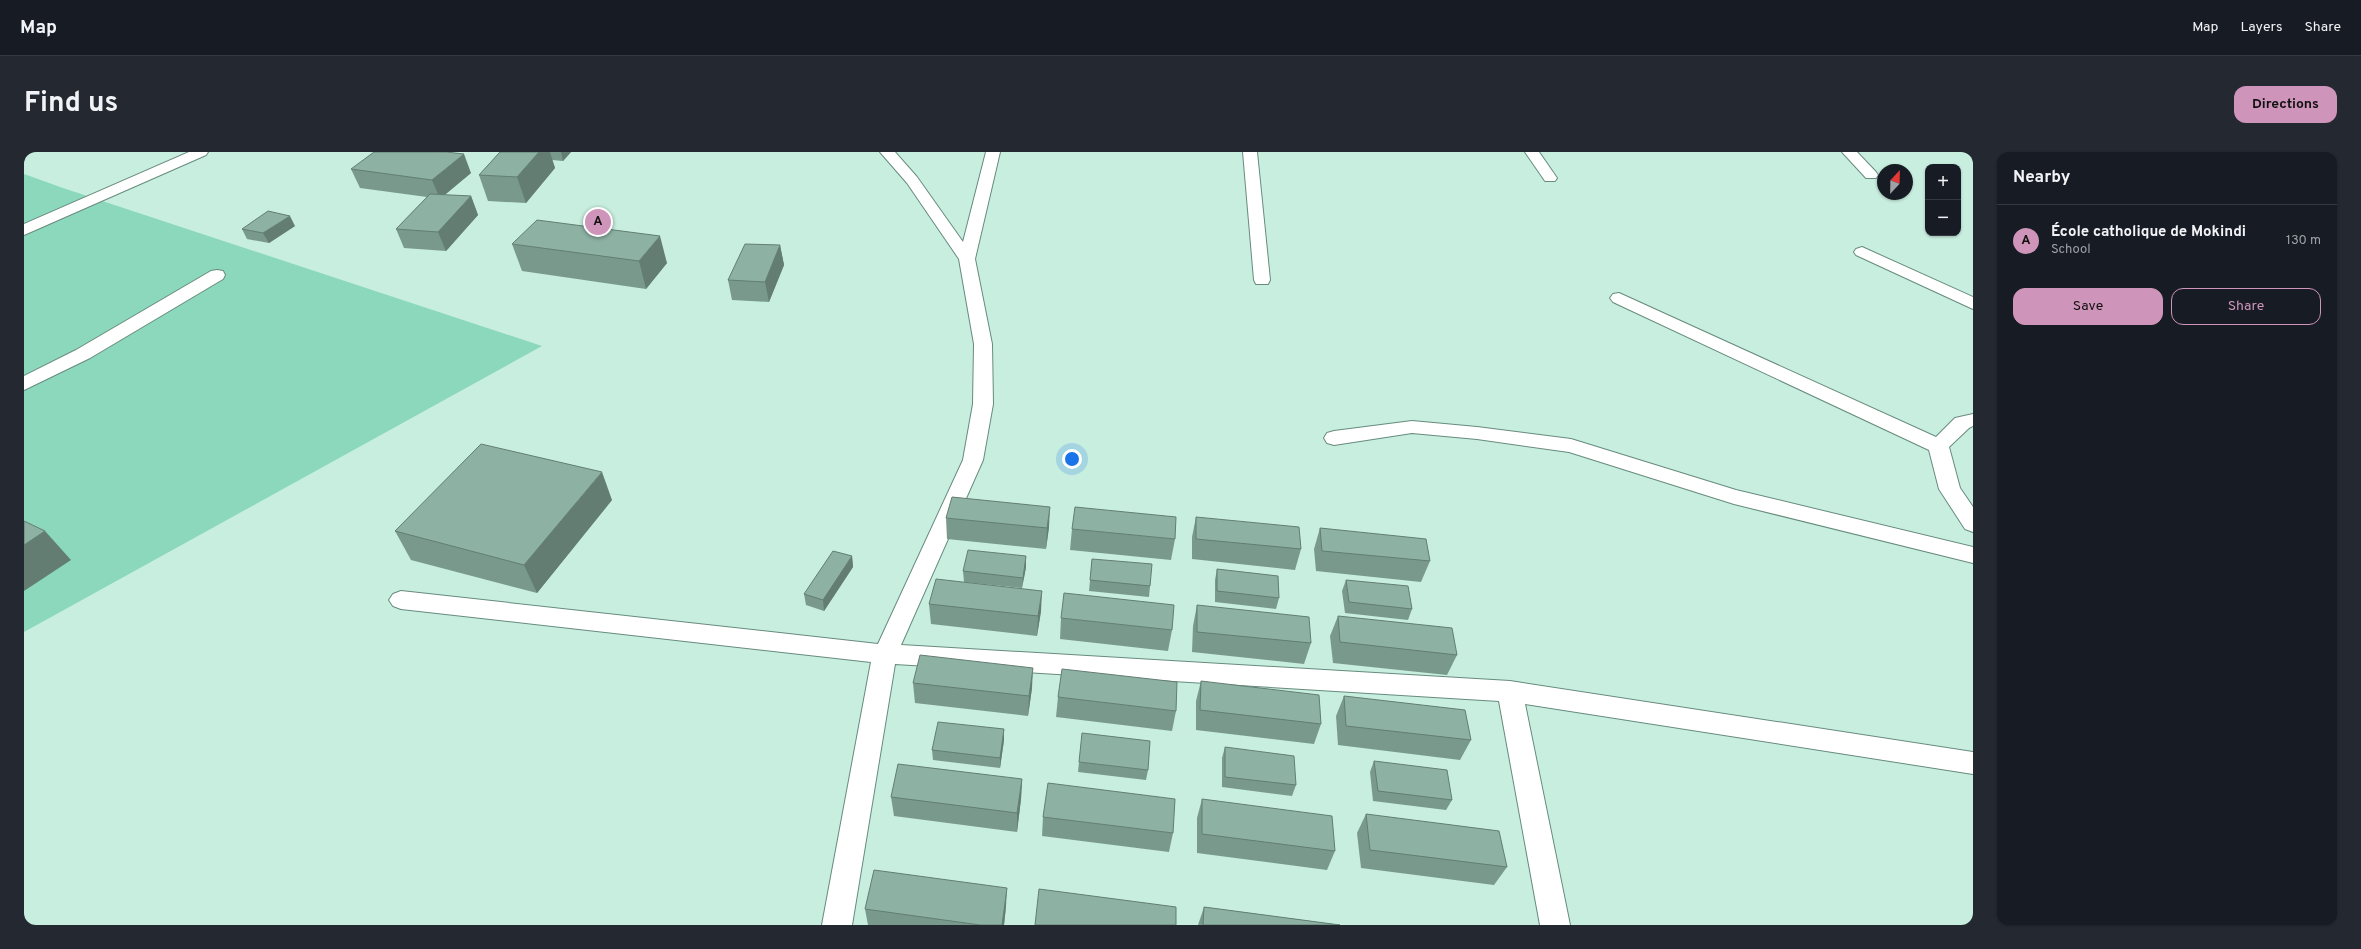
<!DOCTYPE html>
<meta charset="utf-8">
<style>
:root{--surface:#171b24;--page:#242831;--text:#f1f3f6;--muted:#9ea1a6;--line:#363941;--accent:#ce94b9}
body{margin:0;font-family:Overpass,sans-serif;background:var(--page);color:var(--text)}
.controls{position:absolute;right:12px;top:12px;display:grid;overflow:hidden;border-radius:8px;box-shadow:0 1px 3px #0004}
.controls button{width:36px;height:36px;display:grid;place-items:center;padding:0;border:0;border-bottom:1px solid var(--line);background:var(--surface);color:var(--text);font:20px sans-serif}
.compass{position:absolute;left:1853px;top:12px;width:36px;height:36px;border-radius:50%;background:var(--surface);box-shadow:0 1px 3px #0004;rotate:22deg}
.you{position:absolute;left:1048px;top:307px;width:14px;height:14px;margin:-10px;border:3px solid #fff;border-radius:50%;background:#1a73e8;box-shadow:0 0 0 6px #1a73e833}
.badge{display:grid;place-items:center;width:26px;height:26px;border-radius:50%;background:var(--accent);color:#111;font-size:13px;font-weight:700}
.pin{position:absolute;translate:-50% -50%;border:2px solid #fff;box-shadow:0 1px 4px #0006}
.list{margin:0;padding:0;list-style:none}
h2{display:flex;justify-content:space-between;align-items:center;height:52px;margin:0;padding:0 16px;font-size:17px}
h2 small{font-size:13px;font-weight:400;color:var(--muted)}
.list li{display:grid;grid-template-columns:26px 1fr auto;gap:12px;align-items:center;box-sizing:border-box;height:72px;padding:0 16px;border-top:1px solid var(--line)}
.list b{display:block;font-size:15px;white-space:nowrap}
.list p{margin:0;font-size:13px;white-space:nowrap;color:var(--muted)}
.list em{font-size:13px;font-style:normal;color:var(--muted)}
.actions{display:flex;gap:8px;padding:12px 16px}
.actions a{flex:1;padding:9px 0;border:1px solid var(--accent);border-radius:12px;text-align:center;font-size:14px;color:var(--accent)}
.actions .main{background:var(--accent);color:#111}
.map{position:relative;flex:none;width:1949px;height:773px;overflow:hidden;border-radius:12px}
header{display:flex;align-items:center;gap:24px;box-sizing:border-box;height:56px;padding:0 20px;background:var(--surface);border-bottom:1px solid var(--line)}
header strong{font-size:19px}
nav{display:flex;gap:22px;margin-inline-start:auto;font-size:14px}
.intro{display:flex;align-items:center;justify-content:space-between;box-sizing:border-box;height:96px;padding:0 24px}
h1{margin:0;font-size:28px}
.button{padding:10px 18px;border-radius:12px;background:var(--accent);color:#111;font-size:14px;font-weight:700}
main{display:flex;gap:24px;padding:0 24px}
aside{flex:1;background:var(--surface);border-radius:12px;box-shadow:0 1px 3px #0004}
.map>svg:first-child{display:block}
.green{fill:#8cd8bd}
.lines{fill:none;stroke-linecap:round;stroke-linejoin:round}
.minor-casing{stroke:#678b7e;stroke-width:2}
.minor{fill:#fff;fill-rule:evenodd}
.wall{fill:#79998d}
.shaded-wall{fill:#637d73}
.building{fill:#8db2a4;stroke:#637d73}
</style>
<header>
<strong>Map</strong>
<nav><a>Map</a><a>Layers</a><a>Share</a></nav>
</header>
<div class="intro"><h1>Find us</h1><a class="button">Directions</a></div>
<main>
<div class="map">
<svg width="1949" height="773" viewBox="0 0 1949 773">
<rect width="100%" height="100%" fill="#c7eedf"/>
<!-- green -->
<path class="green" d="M0,22L39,36L518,194L0,480Z"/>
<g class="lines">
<!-- minor casing -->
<g class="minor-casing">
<g id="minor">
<path d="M165,0H184L182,3L0,83V72Z"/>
<path d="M856,0H871L893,25L939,90L962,0H976L951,107L968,192L969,252L959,308L877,493L1486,529L1949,600V622L1501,552L1546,773H1516L1475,549L871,512L828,773H798L847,510L377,457L369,454L365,448L369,442L377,439L854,492L939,308L949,252L950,192L935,107L883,31Z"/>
<path d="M1219,0H1233L1246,128L1244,132H1232L1230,128Z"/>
<path d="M1501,0H1515L1533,26L1531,29H1521Z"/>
<path d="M1818,0H1833L1852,20L1854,23L1852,26H1842Z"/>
<path d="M1838,95L1949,145V157L1832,103L1830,100L1832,97Z"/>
<path d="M193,118L199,119L201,123L199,127L66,206L0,238V224L52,198L187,119Z"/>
<path d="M1595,141L1912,285L1931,266L1949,262V274L1945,276L1925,295L1936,336L1949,355V380L1941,377L1915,337L1905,298L1589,150L1586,146L1589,142Z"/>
<path d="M1388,269L1453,275L1547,287L1712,338L1949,395V411L1710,352L1545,300L1453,287L1388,281L1310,293L1303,291L1300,286L1303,281L1310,279Z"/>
</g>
</g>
<!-- minor -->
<use href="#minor" class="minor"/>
</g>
<!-- wall -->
<g class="wall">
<path d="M476,0H547L539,9L528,8L531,16L502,51L464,49L455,23Z"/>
<path d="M327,17L447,21L420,43L447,44L454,63L422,99L380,96L372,77L403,45L336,36Z"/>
<path d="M271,74L245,91L223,87L218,77Z"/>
<path d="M488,92L643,111L622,137L498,119Z"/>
<path d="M756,93L760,113L745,150L708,148L704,128Z"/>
<path d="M588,348L513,441L387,408L371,379Z"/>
<path d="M1172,365L1277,397L1271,418L1168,407V385Z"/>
<path d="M922,366L1025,375L1022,397L923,387Z"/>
<path d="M1296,376L1406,409L1397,430L1292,419L1290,397Z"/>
<path d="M1048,377L1151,387L1147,408L1046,398Z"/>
<path d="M828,404L829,415L800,459L782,453L780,442Z"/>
<path d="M1002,404V415L998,436L940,430L939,419Z"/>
<path d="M1068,407L1126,434L1125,445L1065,439Z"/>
<path d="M1193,417L1255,446L1252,457L1191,450V428Z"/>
<path d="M1322,428L1388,457L1384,468L1321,461L1318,439Z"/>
<path d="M905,452L1017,459L1013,484L907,472Z"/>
<path d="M1173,453L1287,491L1280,512L1168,500L1169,474Z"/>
<path d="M1314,464L1433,503L1423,523L1309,511L1306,484Z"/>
<path d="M1037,466L1148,478L1144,499L1036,487Z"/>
<path d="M1177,529L1297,572L1290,592L1172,578V549Z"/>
<path d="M889,531L1008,536L1004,564L891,551Z"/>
<path d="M1320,544L1447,588L1436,608L1314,593L1312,564Z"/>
<path d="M1034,545L1152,559L1148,579L1032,565Z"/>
<path d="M980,577V588L976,616L909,608L908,598Z"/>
<path d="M1201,595L1272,633L1268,644L1198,635V606Z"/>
<path d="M1350,609L1428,648L1422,658L1349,649L1346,620Z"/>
<path d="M1055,610L1124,618L1122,628L1054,620Z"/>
<path d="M998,627L997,647L993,680L870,664L867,645Z"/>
<path d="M1178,647L1311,699L1303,718L1173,701V666Z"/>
<path d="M1342,662L1483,715L1470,733L1337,716L1333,681Z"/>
<path d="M1019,665L1149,681L1145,700L1018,684Z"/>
<path d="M982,754L980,773H844L841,757Z"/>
<path d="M1180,755L1316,773H1174Z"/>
</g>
<!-- shaded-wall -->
<g class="shaded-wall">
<path d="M515,0H526L531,16L502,51L493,25Z"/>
<path d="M537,0H547L539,9Z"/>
<path d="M440,2L447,21L416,47L408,28Z"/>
<path d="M447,44L454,63L422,99L414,80Z"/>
<path d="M266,64L271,74L245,91L239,81Z"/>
<path d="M636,84L643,111L622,137L615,109Z"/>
<path d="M756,93L760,113L745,150L741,130Z"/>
<path d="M578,320L588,348L513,441L500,413Z"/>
<path d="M1026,355L1025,375L1022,397L1023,376Z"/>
<path d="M21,379L47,408L0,439V393Z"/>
<path d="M828,404L829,415L800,459L799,448Z"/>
<path d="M1002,404V415L998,436L999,426Z"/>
<path d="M1018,439L1017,459L1013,484L1014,464Z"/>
<path d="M1009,516L1008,536L1004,564L1005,544Z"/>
<path d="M980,577V588L976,616V606Z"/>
<path d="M998,627L997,647L993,680V661Z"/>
<path d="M983,736L982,754L980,773H978Z"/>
</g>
<!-- building -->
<g class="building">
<path d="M350,0H422L440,2L408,28L327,17Z"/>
<path d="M476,0H515L493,25L455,23Z"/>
<path d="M406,42L447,44L414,80L372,77Z"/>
<path d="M244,59L266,64L239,81L218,77Z"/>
<path d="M513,68L636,84L615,109L488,92Z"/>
<path d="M721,92L756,93L741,130L704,128Z"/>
<path d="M457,292L578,320L500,413L371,379Z"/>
<path d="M928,345L1026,355L1023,376L922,366Z"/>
<path d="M1051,355L1152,365L1151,387L1048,377Z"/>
<path d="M1172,365L1275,375L1277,397L1172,387Z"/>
<path d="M0,369L21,379L0,393Z"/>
<path d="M1296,376L1402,387L1406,409L1298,399Z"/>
<path d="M944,398L1002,404L999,426L939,419Z"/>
<path d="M809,399L828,404L799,448L780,442Z"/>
<path d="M1068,407L1128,412L1126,434L1066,428Z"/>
<path d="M1193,417L1254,424L1255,446L1193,439Z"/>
<path d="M912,427L1018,439L1014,464L905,452Z"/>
<path d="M1322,428L1384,434L1388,457L1325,450Z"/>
<path d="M1040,441L1150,453L1148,478L1037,466Z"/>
<path d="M1173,453L1285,465L1287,491L1173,480Z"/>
<path d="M1314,464L1428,476L1433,503L1316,490Z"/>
<path d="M896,503L1009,516L1005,544L889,531Z"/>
<path d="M1038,517L1153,530L1152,559L1034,545Z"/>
<path d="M1177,529L1295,543L1297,572L1176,558Z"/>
<path d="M1320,544L1441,558L1447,588L1322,574Z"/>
<path d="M914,570L980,577L976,606L908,598Z"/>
<path d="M1058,581L1126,589L1124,618L1055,610Z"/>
<path d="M1201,595L1270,604L1272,633L1201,625Z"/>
<path d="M1350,609L1423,618L1428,648L1354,639Z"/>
<path d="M874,612L998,627L993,661L867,645Z"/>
<path d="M1024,631L1151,647L1149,681L1019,665Z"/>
<path d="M1178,647L1308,664L1311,699L1178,682Z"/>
<path d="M1342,662L1475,679L1483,715L1346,698Z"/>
<path d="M850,718L983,736L978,773H956L841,757Z"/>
<path d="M1015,737L1152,755V773H1011Z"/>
<path d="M1180,755L1316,773H1179Z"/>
</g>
</svg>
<div class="controls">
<button>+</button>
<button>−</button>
</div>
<svg class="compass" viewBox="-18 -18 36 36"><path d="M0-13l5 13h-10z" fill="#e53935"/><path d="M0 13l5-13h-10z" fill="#9ea1a6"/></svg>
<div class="you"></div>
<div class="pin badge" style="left:574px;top:70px">A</div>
</div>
<aside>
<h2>Nearby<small></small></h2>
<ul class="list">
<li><span class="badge">A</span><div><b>École catholique de Mokindi</b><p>School</p></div><em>130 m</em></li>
</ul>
<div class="actions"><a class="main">Save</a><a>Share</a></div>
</aside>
</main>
